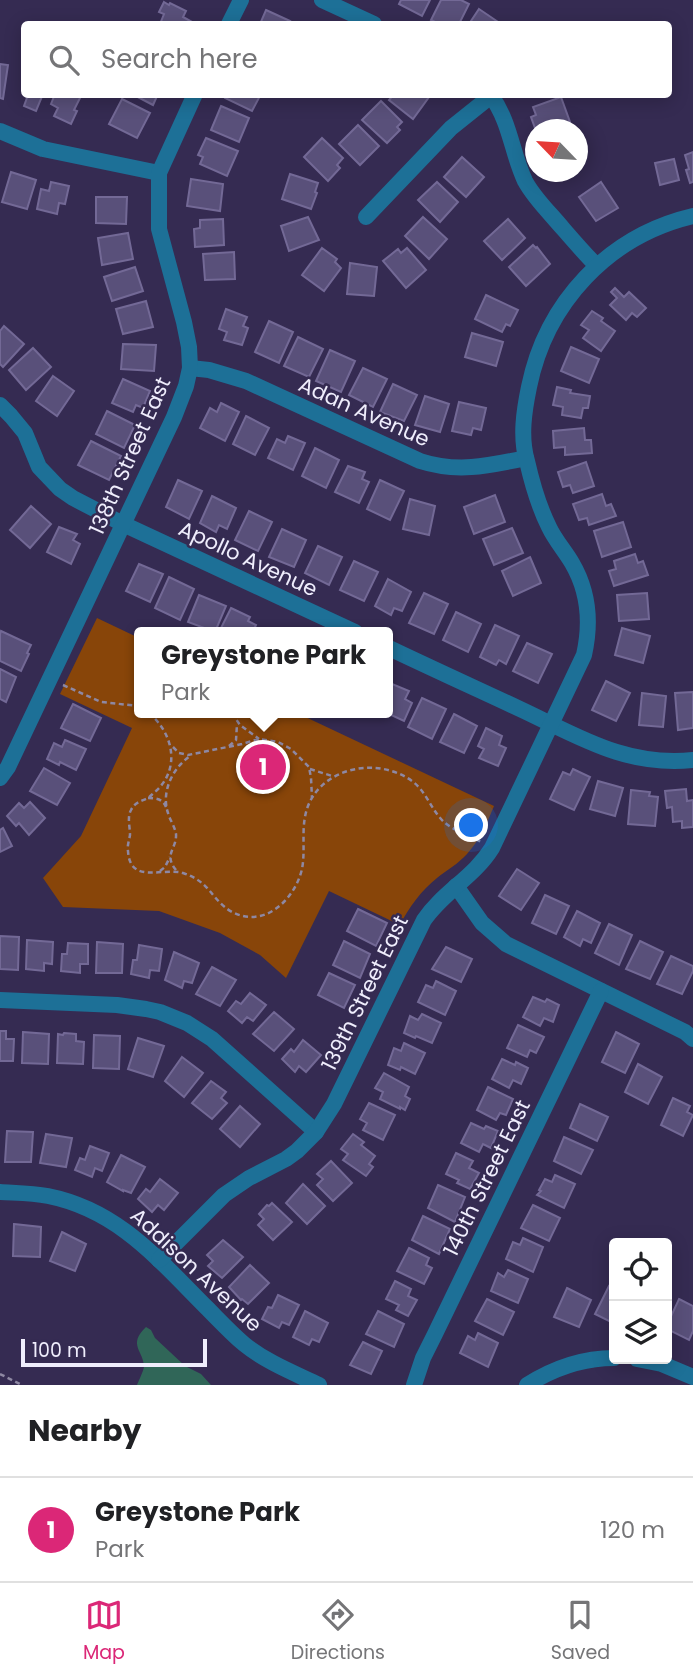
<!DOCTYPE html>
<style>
:root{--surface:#fff;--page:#f2f2f2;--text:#202124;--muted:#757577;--line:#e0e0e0;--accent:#db2777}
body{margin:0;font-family:Poppins,sans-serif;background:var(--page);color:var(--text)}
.controls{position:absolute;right:21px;bottom:21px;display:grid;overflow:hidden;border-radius:7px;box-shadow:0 4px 18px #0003}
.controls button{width:63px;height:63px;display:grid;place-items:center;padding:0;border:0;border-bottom:2px solid var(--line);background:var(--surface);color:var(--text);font:35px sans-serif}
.compass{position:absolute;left:525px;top:119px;width:63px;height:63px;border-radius:50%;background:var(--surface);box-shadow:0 4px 18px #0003;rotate:295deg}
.scale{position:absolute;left:21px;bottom:18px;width:186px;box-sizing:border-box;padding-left:7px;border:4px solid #efedfc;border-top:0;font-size:19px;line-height:24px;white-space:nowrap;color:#efedfc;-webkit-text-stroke:5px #352b52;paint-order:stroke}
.you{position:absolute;left:472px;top:826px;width:24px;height:24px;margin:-18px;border:5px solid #fff;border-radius:50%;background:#1a73e8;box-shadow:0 0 0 10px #1a73e833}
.badge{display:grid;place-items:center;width:46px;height:46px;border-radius:50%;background:var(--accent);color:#fff;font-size:23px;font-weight:700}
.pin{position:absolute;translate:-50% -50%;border:4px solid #fff;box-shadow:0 2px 7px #0006}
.popup{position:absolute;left:134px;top:627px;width:259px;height:91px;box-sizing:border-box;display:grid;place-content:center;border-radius:7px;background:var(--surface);filter:drop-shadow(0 2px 5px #0005);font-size:23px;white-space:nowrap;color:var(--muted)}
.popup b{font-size:26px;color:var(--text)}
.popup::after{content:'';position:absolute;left:50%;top:100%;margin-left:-14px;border:14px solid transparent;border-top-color:var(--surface)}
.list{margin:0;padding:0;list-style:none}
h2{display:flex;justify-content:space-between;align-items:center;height:91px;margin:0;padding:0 28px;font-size:30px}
h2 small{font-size:23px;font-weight:400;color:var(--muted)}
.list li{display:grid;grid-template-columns:46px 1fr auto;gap:21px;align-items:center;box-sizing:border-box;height:105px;padding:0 28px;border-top:2px solid var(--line)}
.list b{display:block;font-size:26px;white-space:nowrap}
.list p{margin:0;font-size:23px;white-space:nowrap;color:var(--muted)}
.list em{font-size:23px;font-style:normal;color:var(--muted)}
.icon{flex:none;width:38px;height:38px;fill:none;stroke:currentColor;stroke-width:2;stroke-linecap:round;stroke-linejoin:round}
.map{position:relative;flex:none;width:693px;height:1385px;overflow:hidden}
.search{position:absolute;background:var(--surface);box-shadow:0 4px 18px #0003;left:21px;right:21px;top:21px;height:77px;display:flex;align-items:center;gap:18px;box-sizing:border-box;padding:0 24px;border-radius:7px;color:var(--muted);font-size:26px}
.sheet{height:196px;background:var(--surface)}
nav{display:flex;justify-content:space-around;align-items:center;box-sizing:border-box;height:98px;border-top:2px solid var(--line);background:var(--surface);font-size:19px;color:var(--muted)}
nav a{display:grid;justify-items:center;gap:4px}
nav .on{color:var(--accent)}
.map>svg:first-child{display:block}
.green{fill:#884509}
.water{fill:#306658}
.building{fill:#59507a;stroke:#736996;stroke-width:2}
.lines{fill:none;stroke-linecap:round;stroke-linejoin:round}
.path{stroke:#8e88a3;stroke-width:2.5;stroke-dasharray:5 3.5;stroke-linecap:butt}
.minor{stroke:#1d7097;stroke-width:16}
.labels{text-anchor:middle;stroke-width:5;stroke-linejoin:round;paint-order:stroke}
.street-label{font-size:21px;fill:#efedfc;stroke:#352b52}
</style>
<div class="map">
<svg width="693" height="1385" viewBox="0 0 693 1385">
<rect width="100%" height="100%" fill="#352b52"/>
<!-- green -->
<path class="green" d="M97,618L139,638V713H297L494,806C487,823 480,840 467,854C458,864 447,870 437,878C421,891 409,907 400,925L329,891L286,978L260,955L220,933L159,911L63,907L43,878L81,836L132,728L60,694Z"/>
<!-- water -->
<path class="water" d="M146,1327L151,1330L155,1338L185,1366L201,1374L211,1385H137C139,1380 143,1372 144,1367C144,1351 127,1345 146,1327Z"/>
<!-- building -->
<g class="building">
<path d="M401,0H430L422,16L399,4Z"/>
<path d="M441,0H461L469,4L459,24H439L431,20Z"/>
<path d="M164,2L169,5L170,3L186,11L183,17L194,23L193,24H160L164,14L159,12Z"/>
<path d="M479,9L501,24H469Z"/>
<path d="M266,10L290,21L288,24H260Z"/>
<path d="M0,64L8,65L3,99L0,98Z"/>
<path d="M27,94H43L36,111L24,106L28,95Z"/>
<path d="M55,94H82L74,110L77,111L71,124L54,116L58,108L51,104Z"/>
<path d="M132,94H158L153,105Z"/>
<path d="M226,94H261L252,111L225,98Z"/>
<path d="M394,94H426L429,97L413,119L389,100Z"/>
<path d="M561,97L570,122L547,130L535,128L531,117L536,115L533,107Z"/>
<path d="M122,99L150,113L137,138L109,124Z"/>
<path d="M381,101L402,122L397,127L400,130L387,143L362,120Z"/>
<path d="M221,106L249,118L239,142L211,130Z"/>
<path d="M358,125L379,146L360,165L339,144Z"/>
<path d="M206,138L238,151L227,176L200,164L203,157L198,155Z"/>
<path d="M322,138L343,158L337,165L340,168L328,181L304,157Z"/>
<path d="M693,152V182L690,183L686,170L689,169L685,155Z"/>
<path d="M462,157L484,177L466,197L444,177Z"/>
<path d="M674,159L679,180L660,185L655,163Z"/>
<path d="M11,172L36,180L27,209L2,202Z"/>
<path d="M290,174L318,183L315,192L317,193L311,209L282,199Z"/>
<path d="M191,179L223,184L220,211L187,206Z"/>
<path d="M51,182L69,186L65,204L59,203L57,214L37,209L41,189L49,191Z"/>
<path d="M437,182L458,202L440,222L418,200Z"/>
<path d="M601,182L618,208L596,221L579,197Z"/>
<path d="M96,197H127L126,224L96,223Z"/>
<path d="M308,217L319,240L289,251L281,226Z"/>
<path d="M423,217L447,239L429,259L405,236Z"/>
<path d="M223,219L224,245L195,247L194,229L200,228V220Z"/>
<path d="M508,219L525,238L502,260L484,241Z"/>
<path d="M128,233L133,259L102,265L98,238Z"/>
<path d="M533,245L536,248L537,247L550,264L526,286L509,267Z"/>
<path d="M322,248L337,259L335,262L341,268L324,291L302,275Z"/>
<path d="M407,248L426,270L406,288L383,261L398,249L401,253Z"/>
<path d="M234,252L235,279L205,280L203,254Z"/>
<path d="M350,263L377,267L374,296L347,294Z"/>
<path d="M135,267L143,291L112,301L104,277Z"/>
<path d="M615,288L624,297L629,292L646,308L637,317L632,313L626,320L610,305L617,298L611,292Z"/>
<path d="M486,295L518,310L510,326L506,324L502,332L475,319Z"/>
<path d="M146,301L153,327L123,334L116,309Z"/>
<path d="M226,309L247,317L243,326L248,328L242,345L224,340L227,332L219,329Z"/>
<path d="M592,311L603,318L601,321L615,331L601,351L583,338L589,330L581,325Z"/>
<path d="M269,321L293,332L279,363L255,352Z"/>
<path d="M4,326L24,344L3,367L0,364V331Z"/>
<path d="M472,333L503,342L496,366L465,357Z"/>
<path d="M298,337L323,349L309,377L284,366Z"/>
<path d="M123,344L156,345L154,371L121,369Z"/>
<path d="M571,347L599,359L589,383L561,371Z"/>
<path d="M33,348L51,367L26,390L9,370Z"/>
<path d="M330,350L355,361L341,392L316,381Z"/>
<path d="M363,368L387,379L373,407L349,395Z"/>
<path d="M53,376L74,391L57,416L36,401Z"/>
<path d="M123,379L150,391L143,408L136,405L133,412L112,403Z"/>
<path d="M393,384L417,395L404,421L380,412Z"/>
<path d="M557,387L571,390L570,393L590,396L588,408H583L581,418L562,415L563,407L553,405Z"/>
<path d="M425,396L449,404L440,432L415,425Z"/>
<path d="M459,402L486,408L481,430L473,428L471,435L452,431Z"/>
<path d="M221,403L239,412L225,441L200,428L210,408L217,412Z"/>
<path d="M107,411L135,425L124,448L96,434Z"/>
<path d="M246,416L269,428L255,455L233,444Z"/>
<path d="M584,428L585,440H591L592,453L565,455V447L554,448L553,431Z"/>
<path d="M288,436L305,443L293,470L268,458L277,439L285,443Z"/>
<path d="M91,441L121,456L109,480L78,465Z"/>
<path d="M315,448L339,460L326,488L302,476Z"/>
<path d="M586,462L594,486L573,493L570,485L563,487L558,472Z"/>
<path d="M348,466L365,472L362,479L369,482L359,503L335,492Z"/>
<path d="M178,480L202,491L189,519L166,507Z"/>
<path d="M380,480L404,491L390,520L367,509Z"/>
<path d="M602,494L606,506L611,504L616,516L589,525L587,518L579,520L573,504Z"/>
<path d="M495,495L505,522L474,534L464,507Z"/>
<path d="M212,496L236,508L227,529L219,525L216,532L200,523Z"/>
<path d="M410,499L435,506L429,535L403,529Z"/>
<path d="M31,506L51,524L30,548L10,530Z"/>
<path d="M249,511L272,522L258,551L235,540Z"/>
<path d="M623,522L631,547L602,557L594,531Z"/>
<path d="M59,527L77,534L73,540L80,544L71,564L47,552Z"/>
<path d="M512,528L523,553L494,565L483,539Z"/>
<path d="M282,529L306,540L294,567L269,557Z"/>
<path d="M318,546L342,557L329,585L305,573Z"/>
<path d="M635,554L638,563L643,561L648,575L614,586L609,571L616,569L614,561Z"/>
<path d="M530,557L541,583L513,596L502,571Z"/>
<path d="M354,561L378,572L364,601L340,590Z"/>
<path d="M139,564L163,574L150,602L126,591Z"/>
<path d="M169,577L194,589L180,620L155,608Z"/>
<path d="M388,579L411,592L402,611L394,608L391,615L375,606Z"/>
<path d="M424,593L448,604L434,634L409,623Z"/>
<path d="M647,593L649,619L619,621L617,595Z"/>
<path d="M199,595L226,606L215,632L188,622Z"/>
<path d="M231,608L250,617L248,621L256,625L253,632H219Z"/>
<path d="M456,612L481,624L468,652L443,640Z"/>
<path d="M495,625L519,636L506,664L499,660L496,665L480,657Z"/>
<path d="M622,628L650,636L643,663L615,655Z"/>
<path d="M1,631L31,645L27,653L29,654L21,671L0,661V634Z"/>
<path d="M527,643L552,654L538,683L513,671Z"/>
<path d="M0,669L16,677L6,702L0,699Z"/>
<path d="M606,681L630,693L616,721L592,710Z"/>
<path d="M392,684L409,691L405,699L412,703L404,721L387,713V707L390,702L387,701V695Z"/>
<path d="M693,692V728L678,730L675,693Z"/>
<path d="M642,693L666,696L663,727L639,725Z"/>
<path d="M422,698L446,709L432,739L408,727Z"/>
<path d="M73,704L101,718L90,741L61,728Z"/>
<path d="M454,714L477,726L464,753L440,742Z"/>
<path d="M486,728L502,736L499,745L506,748L498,766L479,758L484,749L478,746Z"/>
<path d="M65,740L86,749L76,770L60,762L59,765L47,759L54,743L62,747Z"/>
<path d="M44,768L70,783L57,805L30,791Z"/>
<path d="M573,769L590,777L574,810L550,799L563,772L570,775Z"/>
<path d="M598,781L623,788L615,816L590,809Z"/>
<path d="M686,789L687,801L693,800V827L682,828V821L673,822L672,807L667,808L665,791Z"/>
<path d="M631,790L650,792L649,796L658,797L655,826L628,824Z"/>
<path d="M30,802L45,818L29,835L19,823L16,826L7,816L19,803L24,808Z"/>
<path d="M3,828L12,846L0,852V830Z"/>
<path d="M517,869L539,883L521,910L499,896Z"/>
<path d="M545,895L569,906L556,934L532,923Z"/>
<path d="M358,909L387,923L376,946L347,931Z"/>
<path d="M577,911L600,923L591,943L583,939L580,946L564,937Z"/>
<path d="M609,924L632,935L619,965L595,953Z"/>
<path d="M0,936L19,937L18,970L0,969Z"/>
<path d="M27,940L53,942L52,964L44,963V971L26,969Z"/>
<path d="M344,941L370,954L360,978L333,965Z"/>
<path d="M640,941L663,952L650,979L626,969Z"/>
<path d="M97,942L123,944L122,973H96Z"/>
<path d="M68,943L88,944V964H80V973L61,971L62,954H67Z"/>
<path d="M139,945L162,949L159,971L150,970L149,978L131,974L133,960H137Z"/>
<path d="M446,947L472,959L461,982L432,969Z"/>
<path d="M174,952L199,963L192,983L184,981L182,988L165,980Z"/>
<path d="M671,956L693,966V971L682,994L657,984Z"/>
<path d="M212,967L236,980L220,1006L196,994Z"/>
<path d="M329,973L355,985L344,1008L318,995Z"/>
<path d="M436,981L456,991L445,1015L418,1002L426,985L433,988Z"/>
<path d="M250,993L266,1005L253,1021L247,1017L242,1023L228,1011L236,1001L241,1004Z"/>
<path d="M533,997L545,1002L547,999L559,1005L553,1022L544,1018L540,1026L523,1017Z"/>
<path d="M274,1012L294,1029L274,1051L253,1034Z"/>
<path d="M422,1014L441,1023L432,1043L416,1036L415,1038L404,1033L410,1016L418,1020Z"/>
<path d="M518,1025L544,1037L536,1053L530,1050L527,1057L507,1048Z"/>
<path d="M0,1031H6V1039H14L13,1061H0Z"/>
<path d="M23,1032L49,1034L48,1064L22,1063Z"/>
<path d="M616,1032L639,1044L625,1073L602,1062Z"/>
<path d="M64,1033L76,1034V1041L84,1042L83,1064L57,1063L58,1034L63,1035Z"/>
<path d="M94,1035L120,1036L119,1069L93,1068Z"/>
<path d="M138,1038L164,1046L153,1077L128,1069Z"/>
<path d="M303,1040L321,1055L306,1072L299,1066L295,1072L282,1059L291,1049L294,1052Z"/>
<path d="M404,1043L425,1053L415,1074L401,1067L400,1070L388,1065L394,1048L401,1051Z"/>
<path d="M182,1057L203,1073L184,1097L165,1081Z"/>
<path d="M502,1059L515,1065L516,1062L528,1068L521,1084L513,1080L509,1088L492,1079Z"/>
<path d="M638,1064L662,1077L648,1104L625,1092Z"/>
<path d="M384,1073L409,1087L405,1096L410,1099L405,1110L400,1107V1109L380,1099L383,1092L375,1088Z"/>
<path d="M211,1081L226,1092L221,1098L227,1103L212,1119L192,1103Z"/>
<path d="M488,1087L513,1099L506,1115L500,1113L496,1120L477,1110Z"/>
<path d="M673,1098L690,1106L687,1112L693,1115L683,1136L661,1125Z"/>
<path d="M369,1103L395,1115L383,1140L363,1130L367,1123L360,1119Z"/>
<path d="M580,1104L608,1117L597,1141L570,1128Z"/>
<path d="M240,1106L260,1124L240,1147L220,1129Z"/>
<path d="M471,1123L484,1129L486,1126L498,1131L491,1148L483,1144L479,1152L461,1143Z"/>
<path d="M7,1131L33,1132L31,1162H5Z"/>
<path d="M46,1134L72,1138L66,1167L40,1163Z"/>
<path d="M353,1134L364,1142L361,1145L375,1156L369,1164L373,1167L366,1176L343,1160L348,1154L341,1149Z"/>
<path d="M564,1137L593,1150L581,1174L554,1161Z"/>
<path d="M90,1146L109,1153L102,1171L95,1168L92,1177L75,1170L80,1158L85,1160Z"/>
<path d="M456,1153L473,1161L469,1168L479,1173L470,1189L457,1183L459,1180L446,1174Z"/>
<path d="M121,1155L145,1167L131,1193L123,1190V1191L107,1182Z"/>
<path d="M331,1161L352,1183L333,1201L317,1185L323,1179L317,1174Z"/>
<path d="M555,1175L575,1184L564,1208L537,1195L541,1191L539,1190L545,1179L552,1182Z"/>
<path d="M160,1179L178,1193L164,1210L158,1205L152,1212L138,1199L146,1189L150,1192Z"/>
<path d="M303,1184L325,1206L307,1224L286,1203Z"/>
<path d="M438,1185L465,1197L455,1222L428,1208Z"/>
<path d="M272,1203L292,1222L273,1240L258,1225L264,1219L259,1214L267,1205L269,1206Z"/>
<path d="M533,1205L560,1218L549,1241L521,1228Z"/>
<path d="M423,1216L450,1229L439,1254L412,1240Z"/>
<path d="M14,1224L41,1227L40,1257L13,1256Z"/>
<path d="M62,1232L86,1244L75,1271L50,1261Z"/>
<path d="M523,1238L543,1247L533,1272L506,1259L513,1242L520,1245Z"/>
<path d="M223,1240L243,1257L222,1278L208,1266L213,1261L207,1255Z"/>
<path d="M409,1248L429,1258L426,1265L432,1268L424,1284L397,1271Z"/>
<path d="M250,1265L269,1283L248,1304L242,1299L241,1300L229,1287Z"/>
<path d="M508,1270L528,1279L518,1303L491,1291L498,1273L504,1277Z"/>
<path d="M395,1281L411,1289L408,1296L417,1300L408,1316L396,1310L399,1305L386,1299Z"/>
<path d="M609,1286L614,1289V1322L612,1320L611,1322L595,1314Z"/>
<path d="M567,1288L591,1300L579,1327L554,1317Z"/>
<path d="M278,1295L299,1305L289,1325L282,1322L279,1328L262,1319L268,1307L272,1308Z"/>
<path d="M487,1299L514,1312L503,1335L475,1321Z"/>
<path d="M679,1299L693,1306V1331L689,1340L667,1329V1325Z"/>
<path d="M305,1311L328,1323L319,1342L312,1339L309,1345L293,1337Z"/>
<path d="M378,1311L404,1324L394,1347L366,1334Z"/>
<path d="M478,1333L498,1343L488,1367L460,1353L468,1336L475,1340Z"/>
<path d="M363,1342L382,1351L371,1374L350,1365Z"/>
</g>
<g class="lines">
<!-- path -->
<g class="path">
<path d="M63,685L101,702L139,706"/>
<path d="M149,713C173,733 181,768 156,791C153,793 151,796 148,798C142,801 135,802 131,810C127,817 130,827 130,835C129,841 127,846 128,851C130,885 163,867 183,873C211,882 211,900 232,912C265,929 295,899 302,869C306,848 300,827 308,806C324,766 379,757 412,781C427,792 431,810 444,822C454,831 470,835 481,842"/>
<path d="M232,713L240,725L259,739"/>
<path d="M229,746L236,740L237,724"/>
<path d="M173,747L179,753L188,755L242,744L259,739L278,742L291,749L309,767L311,778L312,798"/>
<path d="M310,769L332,776"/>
<path d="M148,798C156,798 163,799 166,807"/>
<path d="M176,870C163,854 177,849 176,834C175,827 170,820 168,813C161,792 172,769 190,756"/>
<path d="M160,871L165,867L170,857"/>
<path d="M0,1374L22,1385"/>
</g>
<!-- minor -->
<g class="minor">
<path d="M322,0L374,24"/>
<path d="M229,24L241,0"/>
<path d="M490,94C511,123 511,151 525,181C532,194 542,205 552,216C567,233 581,250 596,265"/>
<path d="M0,131L43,149L159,173"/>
<path d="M366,217L451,128L491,96"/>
<path d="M190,368L209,370L246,381L420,461C457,473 488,466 526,458"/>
<path d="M0,405L11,416L25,433L39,467L60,489L73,498L123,524L355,632"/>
<path d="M387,647C431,668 475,688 520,709C578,736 625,767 693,760"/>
<path d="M0,778L8,767L174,417L186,386L190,368L189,347L184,322L159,229V173L195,94"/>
<path d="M456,886L482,923L506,944L685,1032L693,1039"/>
<path d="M0,1000L117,1005L146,1009L160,1012L187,1023L212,1039L316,1132"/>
<path d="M0,1192C16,1193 32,1193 48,1196C118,1210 158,1259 206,1307C219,1320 231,1333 244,1344C266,1362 294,1373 319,1385"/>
<path d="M159,1260L224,1195L249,1178L286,1159L297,1151L316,1132L334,1104L424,920C443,892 474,877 492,848L584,655C591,624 589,592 572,563C565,551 555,540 549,527C539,507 532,483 527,461C520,437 524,411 529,387C546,303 608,236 693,216"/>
<path d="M637,1359L662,1364L693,1377"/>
<path d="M414,1385L423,1358L435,1334L601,991"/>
<path d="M527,1385C554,1368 583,1358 614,1358"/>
</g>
</g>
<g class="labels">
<!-- street labels -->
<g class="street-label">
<text transform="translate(364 412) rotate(24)" y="7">Adan Avenue</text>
<text transform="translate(130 456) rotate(-66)" y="7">138th Street East</text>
<text transform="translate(248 559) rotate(25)" y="7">Apollo Avenue</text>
<text transform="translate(365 993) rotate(-64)" y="7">139th Street East</text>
<text transform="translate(487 1178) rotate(-64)" y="7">140th Street East</text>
<text transform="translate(196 1270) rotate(43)" y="7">Addison Avenue</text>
</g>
</g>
</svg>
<div class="controls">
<button><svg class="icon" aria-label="locate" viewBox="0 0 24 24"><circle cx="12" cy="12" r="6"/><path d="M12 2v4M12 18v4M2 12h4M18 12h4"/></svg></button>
<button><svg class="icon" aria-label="layers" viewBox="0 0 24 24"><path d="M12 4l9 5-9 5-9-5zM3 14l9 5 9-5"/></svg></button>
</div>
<svg class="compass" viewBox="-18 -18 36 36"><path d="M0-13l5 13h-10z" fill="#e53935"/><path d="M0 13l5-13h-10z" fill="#757577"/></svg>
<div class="scale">100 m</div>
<div class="you"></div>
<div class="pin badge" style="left:263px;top:767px">1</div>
<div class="popup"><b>Greystone Park</b>Park</div>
<div class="search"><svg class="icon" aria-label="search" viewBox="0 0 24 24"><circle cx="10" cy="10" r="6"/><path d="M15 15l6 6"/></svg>Search here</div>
</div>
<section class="sheet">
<h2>Nearby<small></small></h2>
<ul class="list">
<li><span class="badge">1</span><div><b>Greystone Park</b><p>Park</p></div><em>120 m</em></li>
</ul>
</section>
<nav>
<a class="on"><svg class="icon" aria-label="map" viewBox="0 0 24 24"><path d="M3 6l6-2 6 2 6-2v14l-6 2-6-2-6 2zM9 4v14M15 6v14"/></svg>Map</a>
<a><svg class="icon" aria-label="directions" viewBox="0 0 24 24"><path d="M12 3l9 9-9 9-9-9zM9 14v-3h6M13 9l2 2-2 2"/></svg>Directions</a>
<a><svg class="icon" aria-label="saved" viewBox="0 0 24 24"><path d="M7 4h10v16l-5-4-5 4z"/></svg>Saved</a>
</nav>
